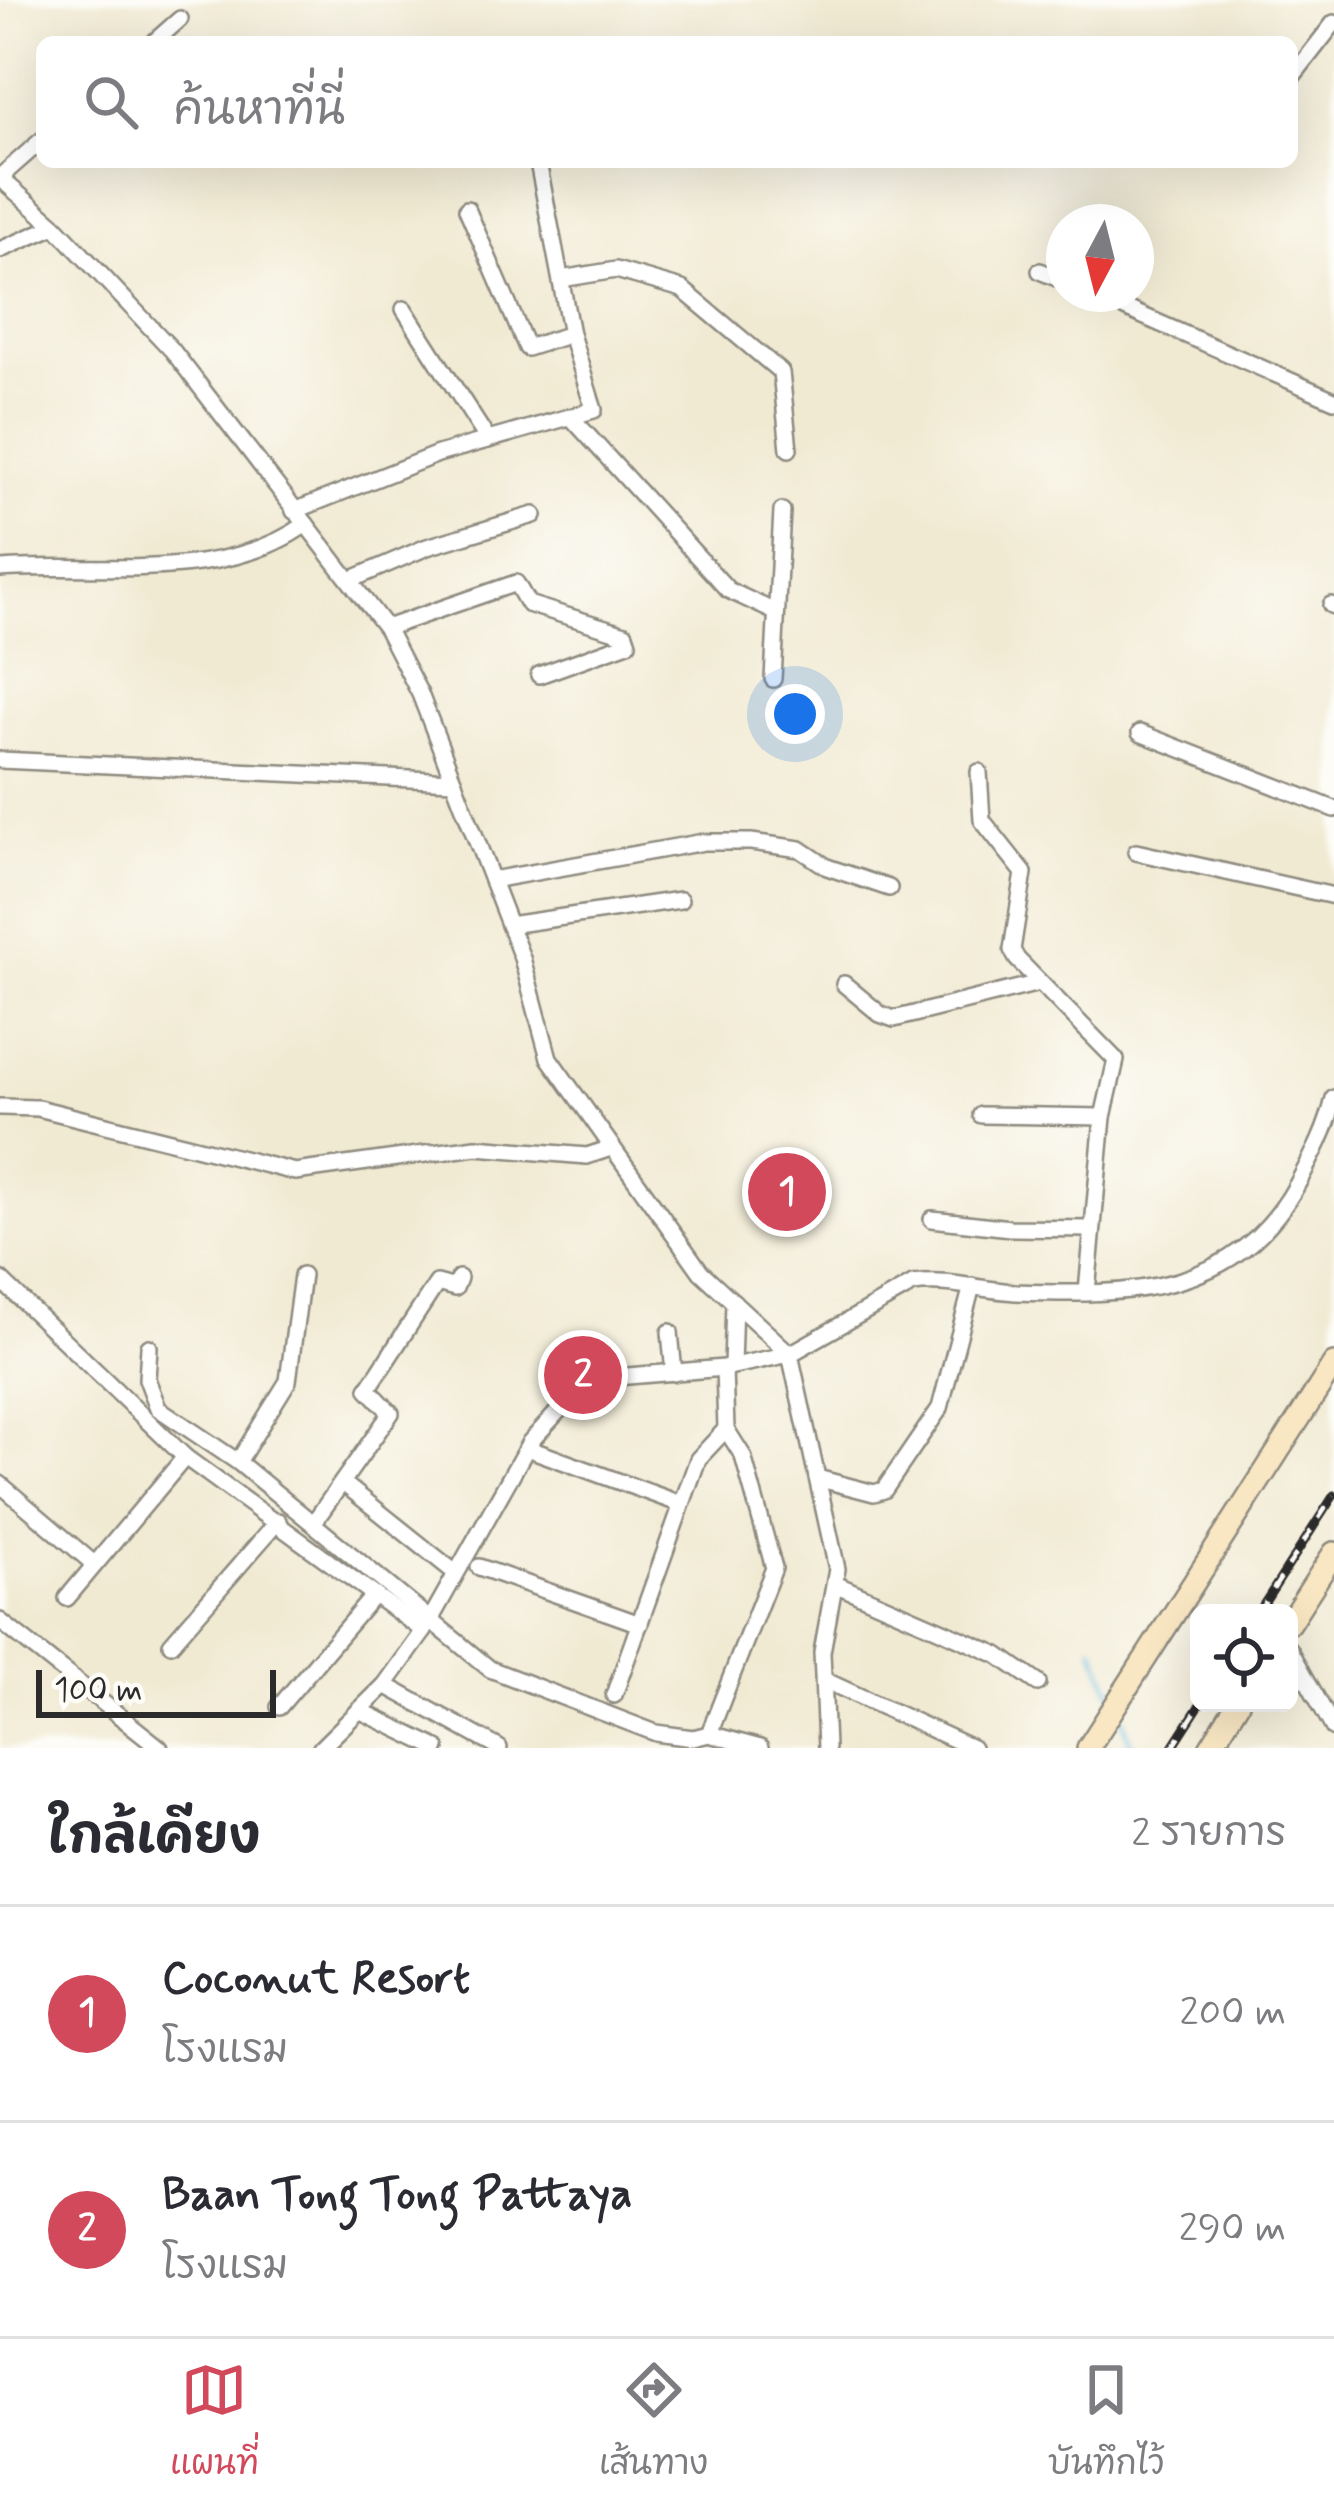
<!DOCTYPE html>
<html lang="th">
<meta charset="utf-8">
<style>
:root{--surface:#fff;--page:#f7f7f7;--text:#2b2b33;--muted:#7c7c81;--line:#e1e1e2;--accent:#d1495b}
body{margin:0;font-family:Mynerve,"Playpen Sans Thai",sans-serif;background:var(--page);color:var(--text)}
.controls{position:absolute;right:36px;bottom:36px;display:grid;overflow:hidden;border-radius:18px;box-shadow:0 12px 48px #0002}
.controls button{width:108px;height:108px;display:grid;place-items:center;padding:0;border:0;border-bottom:3px solid var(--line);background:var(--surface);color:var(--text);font:60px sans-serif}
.compass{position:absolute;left:1046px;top:204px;width:108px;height:108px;border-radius:50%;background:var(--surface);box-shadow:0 12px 48px #0002;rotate:187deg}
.scale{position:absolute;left:36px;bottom:30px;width:240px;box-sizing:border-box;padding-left:12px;border:6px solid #2b2b2b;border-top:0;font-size:33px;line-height:42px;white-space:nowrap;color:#2b2b2b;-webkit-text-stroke:9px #fdfcf7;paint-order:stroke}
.you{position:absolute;left:795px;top:714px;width:42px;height:42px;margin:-30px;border:9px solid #fff;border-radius:50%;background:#1a73e8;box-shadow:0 0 0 18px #1a73e833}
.badge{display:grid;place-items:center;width:78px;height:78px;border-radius:50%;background:var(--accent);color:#fff;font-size:39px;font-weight:700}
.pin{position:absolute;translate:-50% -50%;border:6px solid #fff;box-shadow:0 3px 12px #0006}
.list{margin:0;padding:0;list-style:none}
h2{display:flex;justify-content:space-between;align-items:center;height:156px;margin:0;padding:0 48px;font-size:51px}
h2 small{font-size:39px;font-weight:400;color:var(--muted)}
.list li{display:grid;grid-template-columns:78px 1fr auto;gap:36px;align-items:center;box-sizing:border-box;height:216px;padding:0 48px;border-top:3px solid var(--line)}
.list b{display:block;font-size:45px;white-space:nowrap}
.list p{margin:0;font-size:39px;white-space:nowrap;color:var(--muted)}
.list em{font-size:39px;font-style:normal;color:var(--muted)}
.icon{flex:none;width:66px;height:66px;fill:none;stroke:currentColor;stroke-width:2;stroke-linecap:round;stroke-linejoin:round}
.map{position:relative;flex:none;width:1334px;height:1748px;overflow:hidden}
.search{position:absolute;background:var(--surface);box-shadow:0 12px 48px #0002;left:36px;right:36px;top:36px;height:132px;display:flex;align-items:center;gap:30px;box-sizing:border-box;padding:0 42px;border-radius:18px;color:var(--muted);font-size:45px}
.sheet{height:588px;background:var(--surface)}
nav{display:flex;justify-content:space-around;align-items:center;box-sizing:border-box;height:168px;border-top:3px solid var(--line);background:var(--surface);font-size:33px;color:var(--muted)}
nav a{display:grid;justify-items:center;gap:6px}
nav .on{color:var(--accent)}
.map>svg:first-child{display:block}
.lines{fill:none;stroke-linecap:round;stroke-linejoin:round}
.stream{stroke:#5fbbdd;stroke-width:4.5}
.street-casing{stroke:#8e8a7f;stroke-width:20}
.secondary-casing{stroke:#8e8a7f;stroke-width:26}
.street{stroke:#fff;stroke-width:15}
.secondary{stroke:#f9e7c3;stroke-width:21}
.rail-casing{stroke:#2b2b2b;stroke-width:9}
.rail{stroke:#fdfcf7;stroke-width:4.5;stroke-dasharray:14;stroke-linecap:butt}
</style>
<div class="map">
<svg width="1334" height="1748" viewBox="0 0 1334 1748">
<rect width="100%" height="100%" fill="#fdfcf7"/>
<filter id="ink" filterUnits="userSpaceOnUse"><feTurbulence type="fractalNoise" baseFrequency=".00833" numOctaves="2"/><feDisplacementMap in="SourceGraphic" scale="24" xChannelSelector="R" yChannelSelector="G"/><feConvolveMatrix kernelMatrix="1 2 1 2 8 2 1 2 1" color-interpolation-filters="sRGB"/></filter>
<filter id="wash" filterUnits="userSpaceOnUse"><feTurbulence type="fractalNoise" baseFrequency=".004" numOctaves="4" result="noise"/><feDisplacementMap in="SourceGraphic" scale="48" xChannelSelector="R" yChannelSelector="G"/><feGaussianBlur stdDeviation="2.7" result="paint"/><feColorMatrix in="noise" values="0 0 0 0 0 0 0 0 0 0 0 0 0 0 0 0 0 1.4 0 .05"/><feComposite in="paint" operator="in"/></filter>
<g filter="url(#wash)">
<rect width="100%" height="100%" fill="#f1ead3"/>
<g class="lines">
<!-- stream -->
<g class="stream">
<path d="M1093,1647L1114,1697"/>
<path d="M1121,1713L1132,1748"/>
</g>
</g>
</g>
<g filter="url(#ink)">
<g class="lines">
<!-- street casing -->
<g class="street-casing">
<g id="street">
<path d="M154,42L180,19"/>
<path d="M1292,77L1334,23"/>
<path d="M0,177L42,140"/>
<path d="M0,178L55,226L172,350L386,628L420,694L522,958L549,1058L701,1272L790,1354L837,1569L822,1652L826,1748"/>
<path d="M467,209L527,348L571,334"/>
<path d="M0,250L55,226"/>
<path d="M1040,271L1064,281"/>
<path d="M561,279L616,270L682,289L781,372L789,449"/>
<path d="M1093,294L1334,400"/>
<path d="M404,309L488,440"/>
<path d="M571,417L728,590L775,612"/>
<path d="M294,511L438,454L594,410L571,334L538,162"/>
<path d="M0,569C99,562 222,585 306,524"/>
<path d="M350,580L427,547L534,515"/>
<path d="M1331,605L1334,606"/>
<path d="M386,628L516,583L528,604L625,634L628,643L539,675"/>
<path d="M773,679L782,511"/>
<path d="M1140,733L1334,809"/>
<path d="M0,760L454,781"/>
<path d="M979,772L982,820L1024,873L1012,950L1017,959L1116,1060L1103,1117L1087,1292"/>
<path d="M1136,852L1334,896"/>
<path d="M492,880L704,842H751L800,849L827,867L889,888"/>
<path d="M509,925L680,900"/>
<path d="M844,984L880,1014L894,1019L1035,984"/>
<path d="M0,1107L38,1108L295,1172L476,1147L587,1156L608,1149"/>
<path d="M981,1115L1103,1117"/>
<path d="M932,1219L1010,1228L1090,1229"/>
<path d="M0,1279L185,1457L424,1631"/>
<path d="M670,1332L674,1373"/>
<path d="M149,1347L147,1379L158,1408L238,1462L490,1669L656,1733L693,1738L709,1734L760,1748"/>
<path d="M732,1366L734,1302"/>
<path d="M535,1451L681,1504"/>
<path d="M238,1462L288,1381L302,1275"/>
<path d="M817,1478L874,1493L884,1490L940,1408L972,1286"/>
<path d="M0,1484L94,1564"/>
<path d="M348,1487L453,1571"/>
<path d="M314,1522L391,1413L368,1389L437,1283L455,1288L459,1278"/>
<path d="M479,1567L640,1624"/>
<path d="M835,1584L998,1655L1038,1683"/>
<path d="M67,1598L185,1457"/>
<path d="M0,1621L160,1748"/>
<path d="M171,1644L278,1521"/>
<path d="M1289,1648L1334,1729"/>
<path d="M824,1680L972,1748"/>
<path d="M385,1685L499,1748"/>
<path d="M614,1695L698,1459L726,1429"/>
<path d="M279,1707L374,1595"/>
<path d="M359,1710L437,1748"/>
<path d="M709,1734L774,1568L743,1456L726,1429L724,1368"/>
<path d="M321,1748L385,1685L424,1631L530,1442L575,1393L604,1378L724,1368L790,1354L913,1284C948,1279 980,1290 1015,1292C1130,1296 1236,1296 1298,1183C1313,1155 1327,1130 1334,1098"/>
</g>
</g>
<!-- secondary casing -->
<g class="secondary-casing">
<g id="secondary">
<path d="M1289,1623L1334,1553"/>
<path d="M1088,1748L1334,1364"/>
<path d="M1210,1748L1238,1703"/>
</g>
</g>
<!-- street -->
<use href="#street" class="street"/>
<!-- secondary -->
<use href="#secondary" class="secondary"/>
<!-- rail casing -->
<g class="rail-casing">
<g id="rail">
<path d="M1258,1613L1334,1495"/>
<path d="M1172,1748L1201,1703"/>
</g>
</g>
<!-- rail -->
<use href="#rail" class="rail"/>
</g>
</g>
</svg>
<div class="controls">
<button><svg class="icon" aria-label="locate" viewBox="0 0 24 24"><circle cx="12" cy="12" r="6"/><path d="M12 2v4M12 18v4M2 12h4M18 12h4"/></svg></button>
</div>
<svg class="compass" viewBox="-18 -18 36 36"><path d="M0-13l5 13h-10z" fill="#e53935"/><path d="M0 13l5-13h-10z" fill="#7c7c81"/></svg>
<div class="scale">100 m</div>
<div class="you"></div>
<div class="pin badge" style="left:787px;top:1192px">1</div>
<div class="pin badge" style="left:583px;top:1375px">2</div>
<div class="search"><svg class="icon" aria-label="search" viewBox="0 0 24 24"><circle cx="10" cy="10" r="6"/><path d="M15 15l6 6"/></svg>ค้นหาที่นี่</div>
</div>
<section class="sheet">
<h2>ใกล้เคียง<small>2 รายการ</small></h2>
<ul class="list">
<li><span class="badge">1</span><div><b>Coconut Resort</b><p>โรงแรม</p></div><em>200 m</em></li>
<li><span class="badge">2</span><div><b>Baan Tong Tong Pattaya</b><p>โรงแรม</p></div><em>290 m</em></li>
</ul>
</section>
<nav>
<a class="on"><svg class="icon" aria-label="map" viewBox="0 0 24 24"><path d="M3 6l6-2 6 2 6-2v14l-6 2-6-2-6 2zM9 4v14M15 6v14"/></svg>แผนที่</a>
<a><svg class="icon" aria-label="directions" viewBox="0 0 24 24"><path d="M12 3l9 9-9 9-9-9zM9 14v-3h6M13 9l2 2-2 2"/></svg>เส้นทาง</a>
<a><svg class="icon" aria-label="saved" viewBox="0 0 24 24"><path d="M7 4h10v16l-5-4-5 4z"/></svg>บันทึกไว้</a>
</nav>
